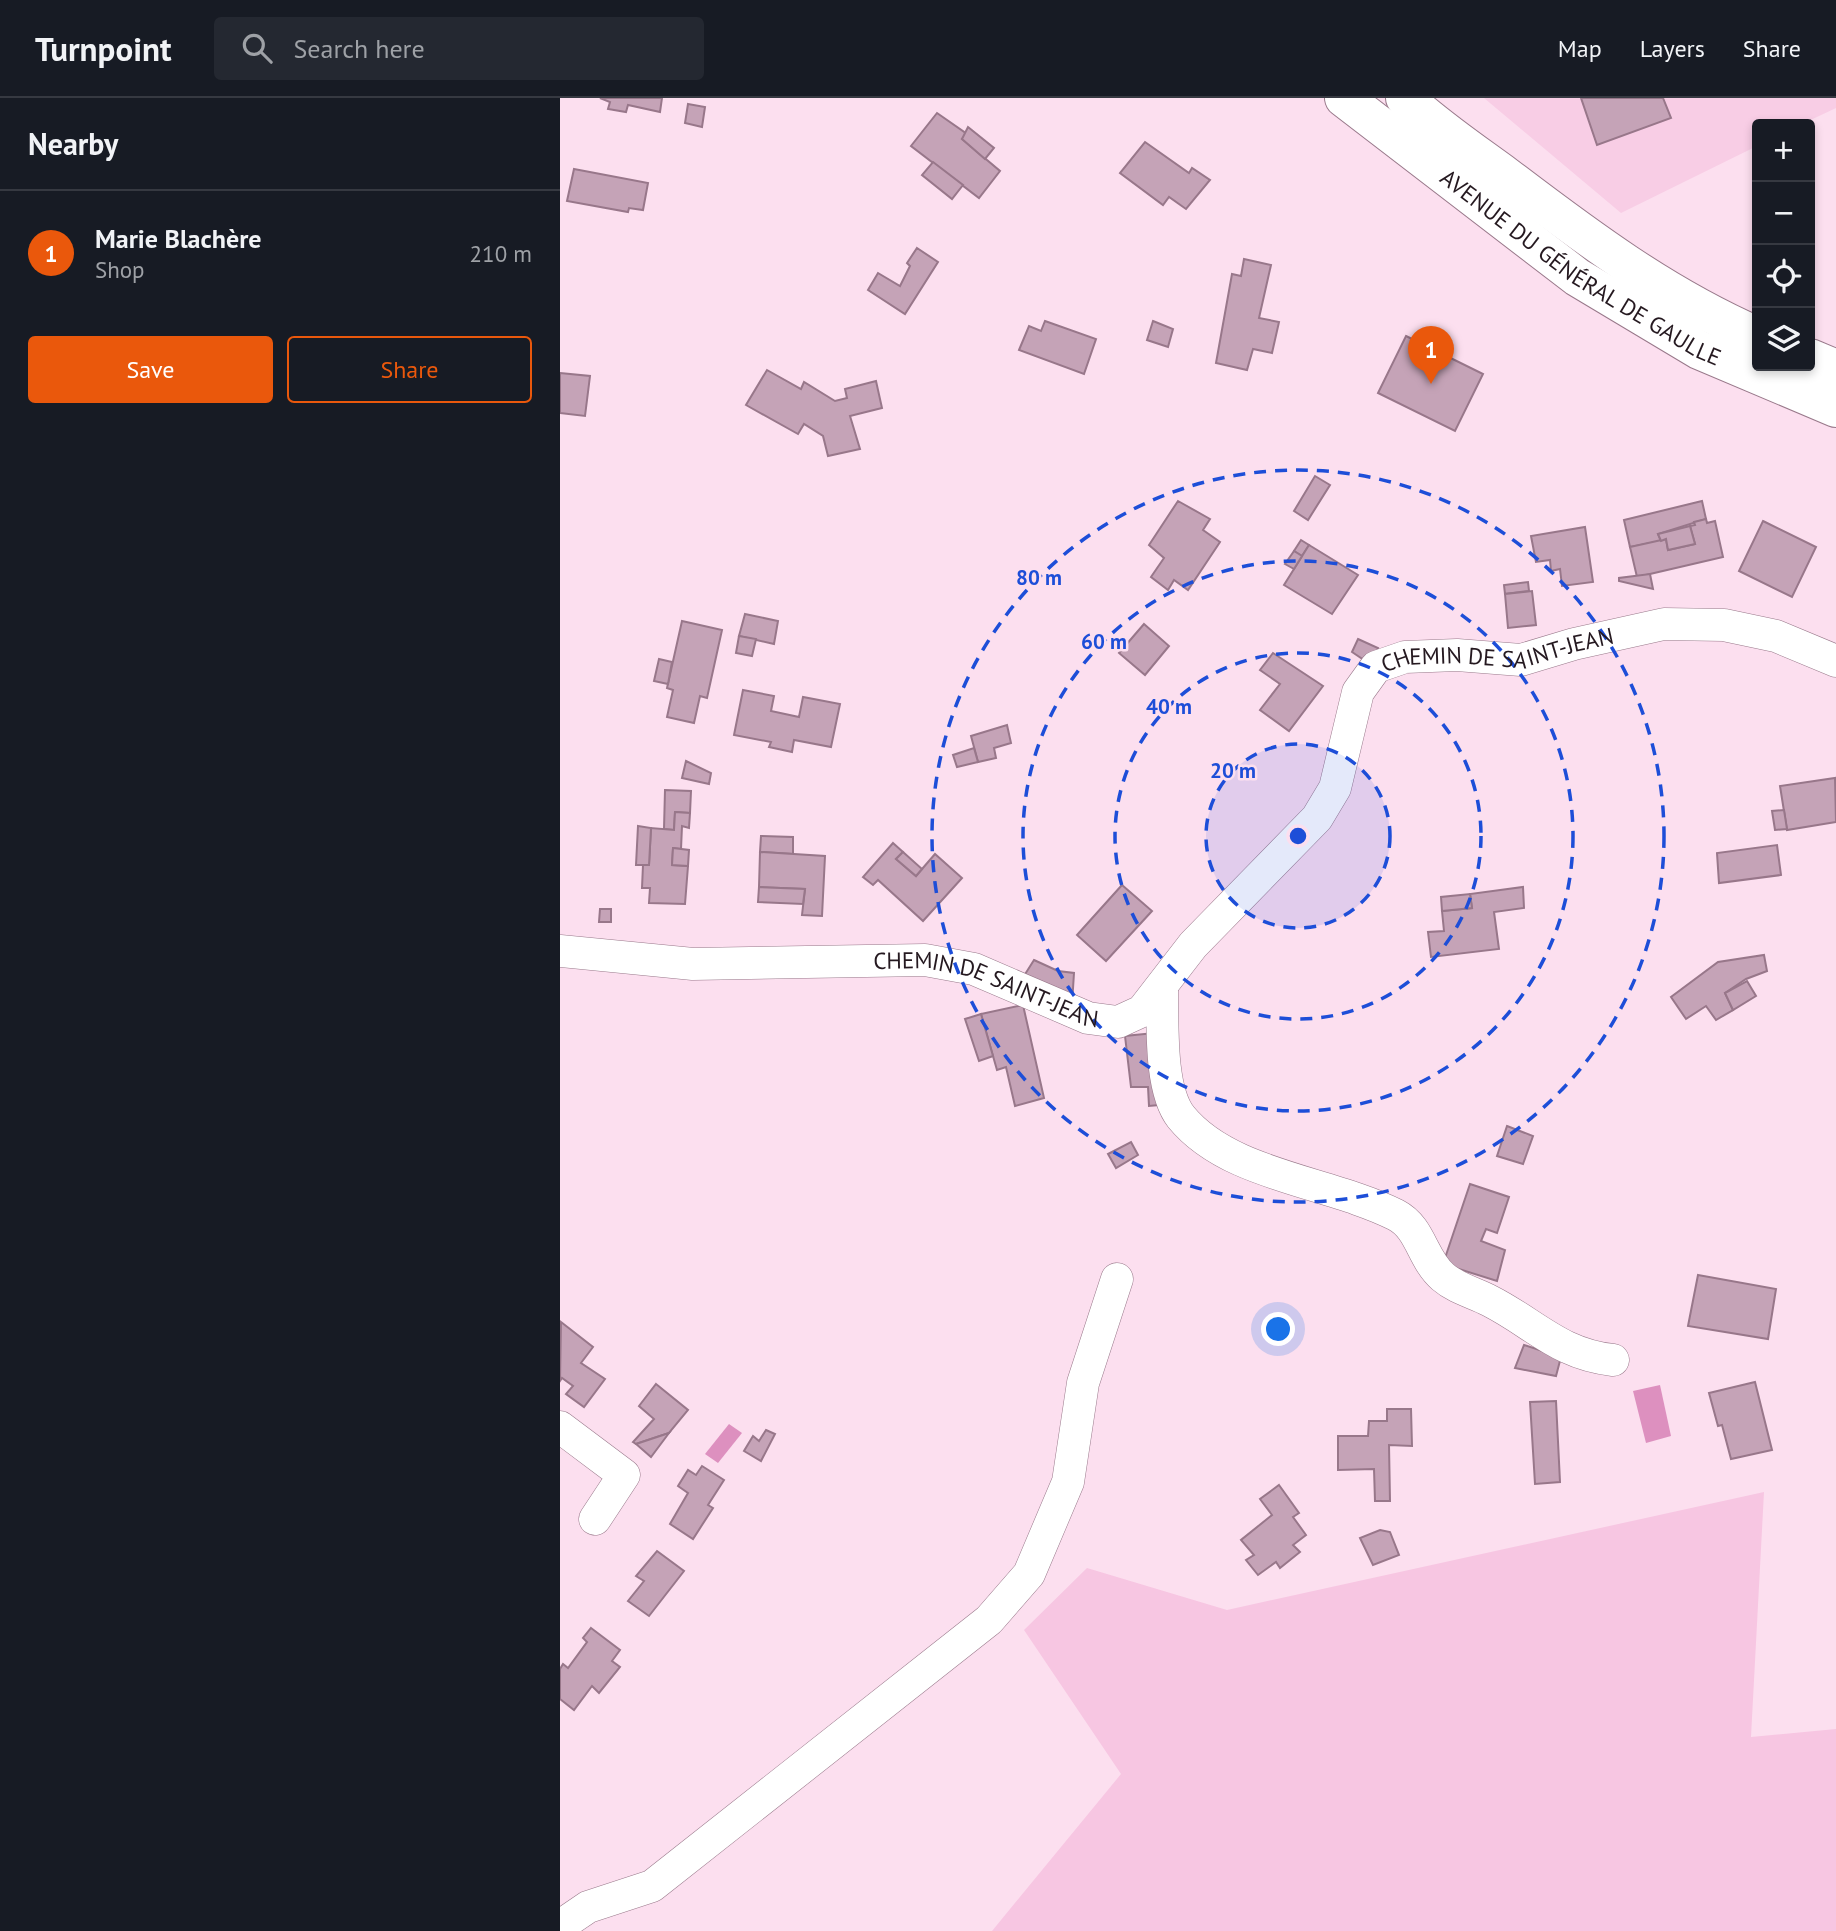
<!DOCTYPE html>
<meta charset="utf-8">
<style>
:root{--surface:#171b24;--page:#242831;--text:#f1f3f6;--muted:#9ea1a6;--line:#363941;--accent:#ea580c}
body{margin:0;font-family:"PT Sans",sans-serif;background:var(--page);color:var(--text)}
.controls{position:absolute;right:21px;top:21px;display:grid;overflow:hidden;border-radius:7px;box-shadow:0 4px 10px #0003}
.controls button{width:63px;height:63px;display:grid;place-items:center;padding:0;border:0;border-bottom:2px solid var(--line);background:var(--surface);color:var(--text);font:35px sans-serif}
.you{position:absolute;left:719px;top:1232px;width:24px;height:24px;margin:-18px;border:5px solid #fff;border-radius:50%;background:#1a73e8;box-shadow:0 0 0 10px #1a73e833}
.badge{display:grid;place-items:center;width:46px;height:46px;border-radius:50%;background:var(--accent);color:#fff;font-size:23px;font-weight:700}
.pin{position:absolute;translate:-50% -58px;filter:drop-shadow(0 2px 4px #0008)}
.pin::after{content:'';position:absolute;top:37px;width:24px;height:21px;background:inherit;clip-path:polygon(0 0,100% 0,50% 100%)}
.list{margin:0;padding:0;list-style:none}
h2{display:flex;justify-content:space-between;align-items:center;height:91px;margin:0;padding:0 28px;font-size:30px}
h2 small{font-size:23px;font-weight:400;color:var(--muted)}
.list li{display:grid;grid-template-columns:46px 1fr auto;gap:21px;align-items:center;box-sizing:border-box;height:126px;padding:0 28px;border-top:2px solid var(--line)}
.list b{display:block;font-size:26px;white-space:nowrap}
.list p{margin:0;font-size:23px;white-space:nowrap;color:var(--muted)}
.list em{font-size:23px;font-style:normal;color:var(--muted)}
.actions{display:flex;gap:14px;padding:21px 28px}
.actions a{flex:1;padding:16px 0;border:2px solid var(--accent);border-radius:7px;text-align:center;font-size:24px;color:var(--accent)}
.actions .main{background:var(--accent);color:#fff}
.icon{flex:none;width:38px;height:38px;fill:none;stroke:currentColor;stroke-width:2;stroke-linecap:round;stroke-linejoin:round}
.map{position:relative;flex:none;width:1276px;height:1833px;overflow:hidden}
header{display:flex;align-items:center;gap:42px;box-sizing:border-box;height:98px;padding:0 35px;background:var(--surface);border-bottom:2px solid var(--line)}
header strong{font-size:33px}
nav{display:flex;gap:38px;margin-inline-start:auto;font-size:24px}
.search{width:490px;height:63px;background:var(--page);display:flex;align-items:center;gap:18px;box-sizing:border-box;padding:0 24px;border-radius:7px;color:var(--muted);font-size:26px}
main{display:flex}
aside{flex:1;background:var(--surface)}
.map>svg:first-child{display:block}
.built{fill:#f8cde5}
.green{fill:#f7c6e2}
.water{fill:#dd90bf}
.building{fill:#c5a3b7;stroke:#98778a;stroke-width:2}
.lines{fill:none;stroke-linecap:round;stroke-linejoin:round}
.minor-casing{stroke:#99798b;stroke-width:33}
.major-casing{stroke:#99798b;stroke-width:40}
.minor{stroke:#fff;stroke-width:32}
.major{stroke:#fff;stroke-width:38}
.ring{fill:none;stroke:#1d4ed8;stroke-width:3.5;stroke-dasharray:12 9}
.labels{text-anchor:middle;stroke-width:5;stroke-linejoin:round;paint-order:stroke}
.street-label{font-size:23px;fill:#251920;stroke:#fcdfef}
.centre{fill:#1d4ed8;stroke:#fcdfef;stroke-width:3.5}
.ring-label{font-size:21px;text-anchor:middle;font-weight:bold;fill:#1d4ed8;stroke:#fcdfef;stroke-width:5;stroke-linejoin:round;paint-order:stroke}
</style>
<header>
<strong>Turnpoint</strong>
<div class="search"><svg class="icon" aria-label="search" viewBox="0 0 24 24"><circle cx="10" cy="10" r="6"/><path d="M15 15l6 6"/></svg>Search here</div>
<nav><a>Map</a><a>Layers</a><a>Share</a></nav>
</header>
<main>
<aside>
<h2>Nearby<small></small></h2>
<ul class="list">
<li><span class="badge">1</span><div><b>Marie Blachère</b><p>Shop</p></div><em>210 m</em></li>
</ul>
<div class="actions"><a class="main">Save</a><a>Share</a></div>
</aside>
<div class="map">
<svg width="1276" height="1833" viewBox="0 0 1276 1833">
<rect width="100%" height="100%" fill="#fcdfef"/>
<!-- built -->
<path class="built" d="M924,0H1276V10L1242,26H1197V48L1061,115Z"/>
<!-- green -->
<path class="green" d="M1204,1394L1191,1639L1276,1631V1833H432L561,1676L464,1532L527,1470L667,1512Z"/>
<!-- water -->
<g class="water">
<path d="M1100,1287L1111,1338L1086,1345L1073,1293Z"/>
<path d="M169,1326L182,1335L158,1365L145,1356Z"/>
</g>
<!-- building -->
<g class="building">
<path d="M40,0H102L100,14L68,7L66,14L48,11L50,4Z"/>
<path d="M1021,0H1103L1111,20L1037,47Z"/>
<path d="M128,6L145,9L142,29L125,25Z"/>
<path d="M377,15L407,36L402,41L440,73L419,100L351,48Z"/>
<path d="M408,29L434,50L425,61L402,41Z"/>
<path d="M585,44L629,75L632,70L650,82L626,111L609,99L603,107L560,75Z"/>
<path d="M373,64L403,87L392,101L362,77Z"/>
<path d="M14,71L88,85L83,112L69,110L68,114L7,103Z"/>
<path d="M357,150L378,164L345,216L308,192L318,175L340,188L350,168L347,165Z"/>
<path d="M684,161L711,167L699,220L719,224L712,255L693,251L687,272L656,265L672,176L681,178Z"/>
<path d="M485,223L536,241L524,276L459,252L469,228L481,233Z"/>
<path d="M593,223L613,231L608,249L587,242Z"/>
<path d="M846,238L923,276L895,333L818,295Z"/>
<path d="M207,272L241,291L244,284L275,303L287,300L285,291L316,283L322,310L290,318L300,351L268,358L263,338L244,326L238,336L186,307Z"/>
<path d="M0,275L30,278L25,318L0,315Z"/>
<path d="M755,378L770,387L748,422L734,413Z"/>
<path d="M618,403L650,421L643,432L660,444L628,492L614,482L608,492L591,479L604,460L589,447Z"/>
<path d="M1142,403L1146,421L1098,436L1101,443L1070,449L1064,422Z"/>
<path d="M1146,421L1147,425L1155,423L1163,459L1077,479L1070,449L1106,441L1108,452L1135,446L1130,428L1135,427L1134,424Z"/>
<path d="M1203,423L1256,449L1232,499L1179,473Z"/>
<path d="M1130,428L1135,446L1108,452L1106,441L1101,443L1098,436Z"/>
<path d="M1025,429L1033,484L1002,488L1000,471L991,473L990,462L976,464L971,438Z"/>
<path d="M741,442L749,447L742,458L734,453Z"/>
<path d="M749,447L798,477L772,516L724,487Z"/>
<path d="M734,453L742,458L734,471L725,466Z"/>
<path d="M1090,476L1093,491L1059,483V480Z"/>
<path d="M968,484L969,493L945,496L944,487Z"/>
<path d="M972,493L976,527L948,530L945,496Z"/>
<path d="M185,516L218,523L214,546L179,538Z"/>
<path d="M122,523L162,532L147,600L140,598L134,625L107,619L113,592L107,590Z"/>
<path d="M584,526L609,548L585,577L559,555Z"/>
<path d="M179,538L196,541L192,558L176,555Z"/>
<path d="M798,541L818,550L815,560L807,564L792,554Z"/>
<path d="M713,555L763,588L729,633L700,612L720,586L700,572Z"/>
<path d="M99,561L112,564L108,586L94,583Z"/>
<path d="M183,592L214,598L211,613L239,619L243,599L280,606L271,649L234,642L232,654L209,649L211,644L174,637Z"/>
<path d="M447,627L451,645L434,650L436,660L418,664L411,638Z"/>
<path d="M414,650L418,664L397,669L393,657Z"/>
<path d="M126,663L151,675L149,686L122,680Z"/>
<path d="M1275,680L1276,724L1227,732L1220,688Z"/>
<path d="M105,692L131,693L130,715L115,714L114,732L104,731Z"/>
<path d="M1224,712L1227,731L1215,732L1212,713Z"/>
<path d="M115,714L130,715L129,730L122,728L121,751L113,750L112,767L128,768L125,806L89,805L90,790H82L83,767H89L91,730L114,732Z"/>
<path d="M78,728L91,730L89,767H76Z"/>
<path d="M201,738L233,739V756L200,754Z"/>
<path d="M333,745L343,754L336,761L356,778L375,756L402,780L363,823L318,782L313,787L303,779Z"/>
<path d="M1217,747L1221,777L1159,785L1157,755Z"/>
<path d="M113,750L129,752L128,768L112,767Z"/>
<path d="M200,754L265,758L262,818L242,817L245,791L199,789Z"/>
<path d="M343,754L362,771L356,778L336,761Z"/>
<path d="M562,787L592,813L546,863L517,837Z"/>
<path d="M199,789L245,791L243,806L198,804Z"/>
<path d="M963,789L964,810L934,814L939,851L871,859L868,834L884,833L882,813L912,810L910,796Z"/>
<path d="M910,796L912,810L882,813L881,799Z"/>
<path d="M40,811H51V824H39Z"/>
<path d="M1204,857L1207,873L1186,881L1165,895L1173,912L1156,922L1146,908L1126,921L1111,899L1158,864Z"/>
<path d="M474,862L498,873L514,875L512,906L462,881Z"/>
<path d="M1187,883L1196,898L1173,912L1165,895Z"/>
<path d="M463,907L484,1000L455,1008L446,969L437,972L421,916Z"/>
<path d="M421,916L433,958L419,963L405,921Z"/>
<path d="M594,935L599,1007L589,1008L588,989H571L565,938Z"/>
<path d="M947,1028L973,1038L963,1066L937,1058Z"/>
<path d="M571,1044L578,1057L556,1070L548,1056Z"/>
<path d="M910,1086L949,1099L937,1135L926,1131L921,1143L945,1152L937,1183L883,1166Z"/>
<path d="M1138,1177L1216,1191L1208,1241L1128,1228Z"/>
<path d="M1,1224L33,1249L21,1265L45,1281L24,1309L6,1296L13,1288L2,1280L0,1283Z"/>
<path d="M964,1247L1001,1259L996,1278L955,1270Z"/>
<path d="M1195,1284L1212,1352L1171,1361L1162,1327L1158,1328L1149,1295Z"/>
<path d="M96,1286L128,1312L109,1335L76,1346L73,1344L94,1321L79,1308Z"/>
<path d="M996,1303L1000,1384L975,1386L970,1304Z"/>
<path d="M827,1311H851L852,1348L829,1347L830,1403H815L814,1371L778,1372V1338H808L809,1323H827Z"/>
<path d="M206,1332L215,1336L201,1363L184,1353L193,1338L199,1343Z"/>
<path d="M109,1335L91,1359L76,1346Z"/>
<path d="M142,1368L164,1382L148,1407L153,1410L133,1441L110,1426L128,1395L118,1388L128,1372L136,1377Z"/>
<path d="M719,1387L739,1415L733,1419L746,1437L733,1447L740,1454L720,1470L716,1464L698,1477L686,1462L694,1457L681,1442L712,1417L700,1401Z"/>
<path d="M820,1432L830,1434L839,1457L813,1467L800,1440Z"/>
<path d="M97,1453L124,1473L89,1518L68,1503L84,1483L76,1478Z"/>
<path d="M31,1530L60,1552L52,1563L60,1569L39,1595L32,1588L14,1612L0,1601V1571L3,1566L8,1570L27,1544L23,1540Z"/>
</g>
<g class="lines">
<!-- minor casing -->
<g class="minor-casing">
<g id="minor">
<path id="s1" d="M0,853L133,866L365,862L414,871L528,920L558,924L582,913L633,847L757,720L775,690L798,594L816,569L845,559L897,557L961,562L1014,546L1104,526L1164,527L1216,538L1276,563"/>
<path d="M602,889C603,925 599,991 621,1019C669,1078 769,1083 836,1117C861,1130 862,1161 883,1179C897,1191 915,1195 930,1203C975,1226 999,1256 1053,1262"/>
<path d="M0,1329L64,1377L35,1421"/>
<path d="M0,1828L28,1809L92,1788L429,1522L469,1476L508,1384L523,1285L557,1181"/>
</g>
</g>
<!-- major casing -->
<g class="major-casing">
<g id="major">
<path id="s2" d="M784,0L1017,179L1139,252L1276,310"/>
<path d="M845,0C876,29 912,53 946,78C1026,139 1105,198 1197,238"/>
<path d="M1250,260L1276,271"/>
</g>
</g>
<!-- minor -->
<use href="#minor" class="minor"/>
<!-- major -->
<use href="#major" class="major"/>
</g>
<!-- distance rings -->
<circle cx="738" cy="738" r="92" fill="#1d4ed8" fill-opacity=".12"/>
<g class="ring">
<circle cx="738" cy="738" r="92"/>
<circle cx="738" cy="738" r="183"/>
<circle cx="738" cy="738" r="275"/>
<circle cx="738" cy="738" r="366"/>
</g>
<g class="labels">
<!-- street labels -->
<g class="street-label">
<text dy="8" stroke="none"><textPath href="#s2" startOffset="292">AVENUE DU GÉNÉRAL DE GAULLE</textPath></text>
<text dy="8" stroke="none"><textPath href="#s1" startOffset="1146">CHEMIN DE SAINT-JEAN</textPath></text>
<text dy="8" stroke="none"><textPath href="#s1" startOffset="432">CHEMIN DE SAINT-JEAN</textPath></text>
</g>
</g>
<circle cx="738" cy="738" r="10" class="centre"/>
<g class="ring-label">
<text x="479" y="487">80 m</text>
<text x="544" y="551">60 m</text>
<text x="609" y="616">40 m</text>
<text x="673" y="680">20 m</text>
</g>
</svg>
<div class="controls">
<button>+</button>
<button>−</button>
<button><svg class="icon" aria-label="locate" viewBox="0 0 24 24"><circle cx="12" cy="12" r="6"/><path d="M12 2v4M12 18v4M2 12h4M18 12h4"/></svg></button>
<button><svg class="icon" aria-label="layers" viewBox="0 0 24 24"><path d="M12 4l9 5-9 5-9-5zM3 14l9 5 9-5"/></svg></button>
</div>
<div class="you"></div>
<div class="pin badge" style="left:871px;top:286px">1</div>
</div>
</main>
